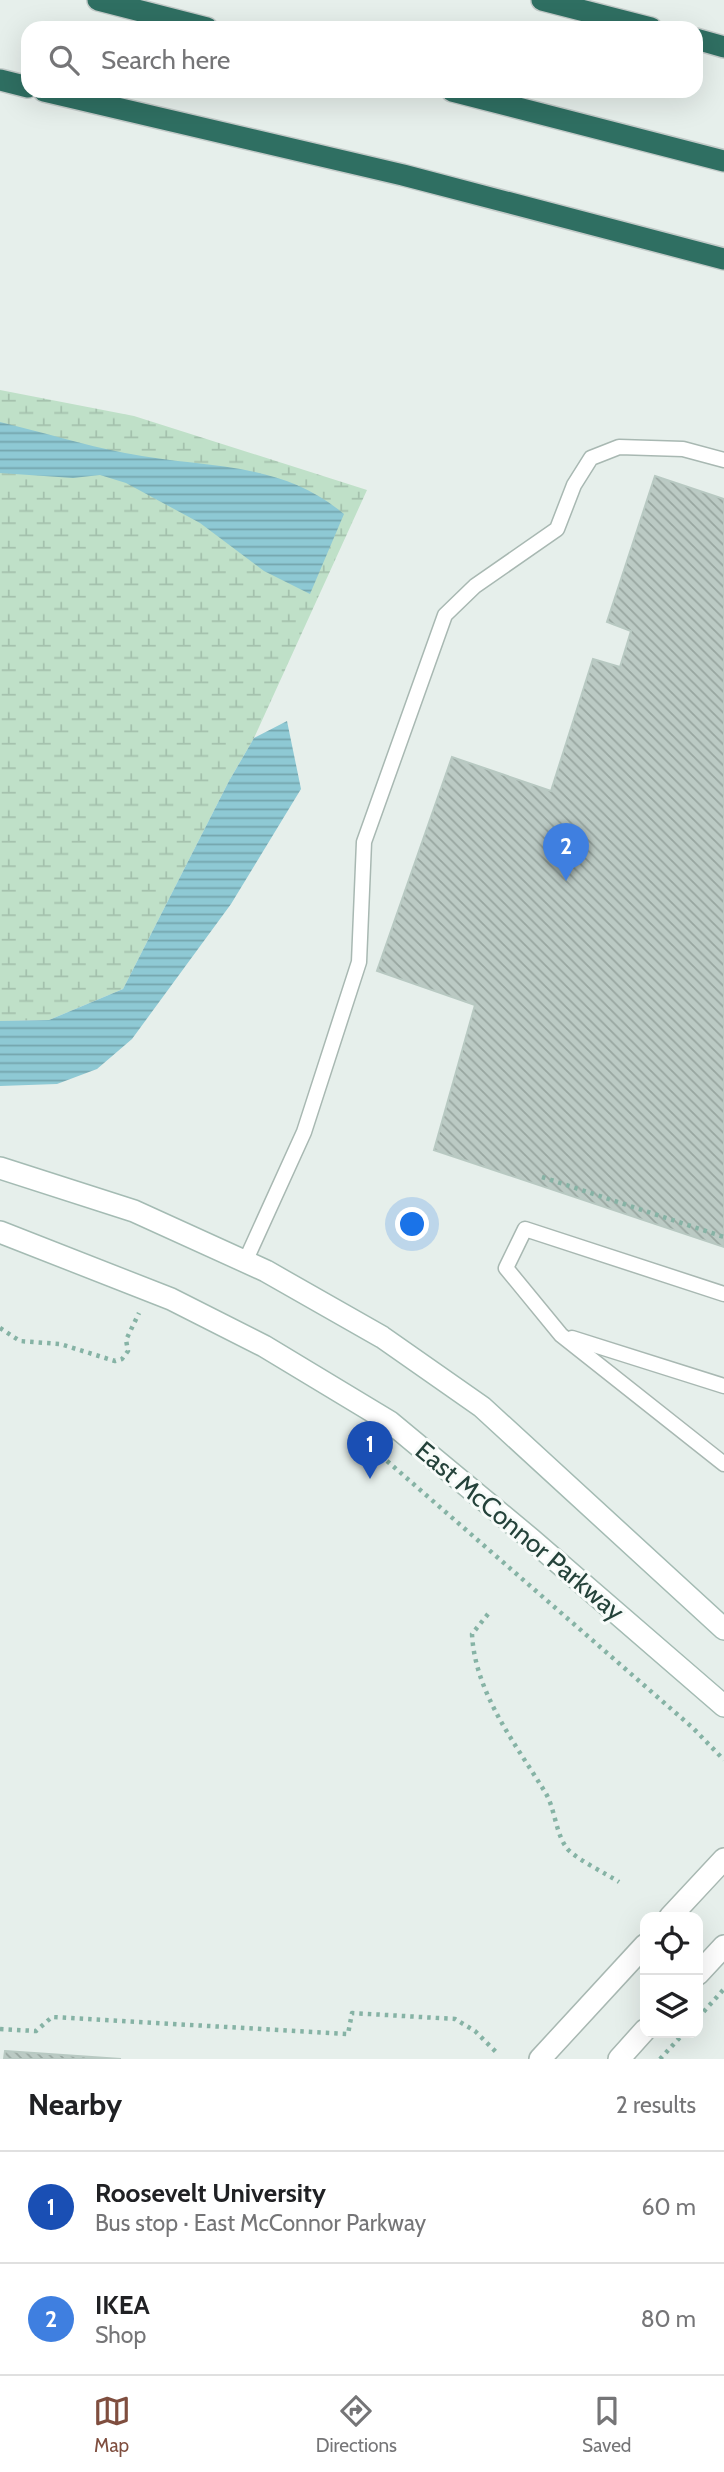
<!DOCTYPE html>
<meta charset="utf-8">
<style>
:root{--surface:#fff;--page:#f6f6f6;--text:#202124;--muted:#757577;--line:#e0e0e0;--accent:#7f4e3f}
body{margin:0;font-family:Cabin,sans-serif;background:var(--page);color:var(--text)}
.controls{position:absolute;right:21px;bottom:21px;display:grid;overflow:hidden;border-radius:14px;box-shadow:0 7px 28px #0002}
.controls button{width:63px;height:63px;display:grid;place-items:center;padding:0;border:0;border-bottom:2px solid var(--line);background:var(--surface);color:var(--text);font:35px sans-serif}
.you{position:absolute;left:413px;top:1225px;width:24px;height:24px;margin:-18px;border:5px solid #fff;border-radius:50%;background:#1a73e8;box-shadow:0 0 0 10px #1a73e833}
.badge{display:grid;place-items:center;width:46px;height:46px;border-radius:50%;background:var(--accent);color:#fff;font-size:23px;font-weight:700}
.pin{position:absolute;translate:-50% -58px;filter:drop-shadow(0 2px 4px #0008)}
.pin::after{content:'';position:absolute;top:37px;width:24px;height:21px;background:inherit;clip-path:polygon(0 0,100% 0,50% 100%)}
.list{margin:0;padding:0;list-style:none}
h2{display:flex;justify-content:space-between;align-items:center;height:91px;margin:0;padding:0 28px;font-size:30px}
h2 small{font-size:23px;font-weight:400;color:var(--muted)}
.list li{display:grid;grid-template-columns:46px 1fr auto;gap:21px;align-items:center;box-sizing:border-box;height:112px;padding:0 28px;border-top:2px solid var(--line)}
.list b{display:block;font-size:26px;white-space:nowrap}
.list p{margin:0;font-size:23px;white-space:nowrap;color:var(--muted)}
.list em{font-size:23px;font-style:normal;color:var(--muted)}
.icon{flex:none;width:38px;height:38px;fill:none;stroke:currentColor;stroke-width:2;stroke-linecap:round;stroke-linejoin:round}
.map{position:relative;flex:none;width:724px;height:2059px;overflow:hidden}
.search{position:absolute;background:var(--surface);box-shadow:0 7px 28px #0002;left:21px;right:21px;top:21px;height:77px;display:flex;align-items:center;gap:18px;box-sizing:border-box;padding:0 24px;border-radius:21px;color:var(--muted);font-size:26px}
.sheet{height:315px;background:var(--surface)}
nav{display:flex;justify-content:space-around;align-items:center;box-sizing:border-box;height:98px;border-top:2px solid var(--line);background:var(--surface);font-size:19px;color:var(--muted)}
nav a{display:grid;justify-items:center;gap:4px}
nav .on{color:var(--accent)}
.map>svg:first-child{display:block}
.wetland{fill:url(#wetland-marsh)}
.water{fill:url(#water-rules)}
.building{fill:url(#building-back-hatch);stroke:#b8c9c2;stroke-width:2}
.lines{fill:none;stroke-linecap:round;stroke-linejoin:round}
.lane-casing{stroke:#a8b8b2;stroke-width:17}
.street-casing{stroke:#a8b8b2;stroke-width:24}
.secondary-casing{stroke:#a4bbb3;stroke-width:24}
.highway-casing{stroke:#c2cac8;stroke-width:24}
.path{stroke:#86b3a5;stroke-width:4.5;stroke-dasharray:3.5 5;stroke-linecap:butt}
.lane{stroke:#fff;stroke-width:14}
.street{stroke:#fff;stroke-width:21}
.secondary{stroke:#fff;stroke-width:21}
.highway{stroke:#2f6f62;stroke-width:21}
.labels{text-anchor:middle;stroke-width:6;stroke-linejoin:round;paint-order:stroke}
.street-label{font-size:26px;fill:#24423a;stroke:#f7fbf9}
</style>
<div class="map">
<svg width="724" height="2059" viewBox="0 0 724 2059">
<defs>
<pattern id="wetland-marsh" width="20" height="14" patternUnits="userSpaceOnUse" patternTransform="scale(1.75)"><rect width="20" height="14" fill="#bfe0c8"/><path d="M1 5h8M5 5V1M11 12h8M15 12V8" fill="none" stroke="#a4c1ad"/></pattern>
<pattern id="water-rules" width="6" height="5" patternUnits="userSpaceOnUse" patternTransform="scale(1.75)"><rect width="6" height="5" fill="#8ec9d4"/><path d="M0 2.5h6" fill="none" stroke="#74a5ad"/></pattern>
<pattern id="building-back-hatch" width="6" height="6" patternUnits="userSpaceOnUse" patternTransform="scale(1.75)"><rect width="6" height="6" fill="#bbcac4"/><path d="M-1 5l2 2M0 0l6 6M5-1l2 2" fill="none" stroke="#98a6a0"/></pattern>
</defs>
<rect width="100%" height="100%" fill="#e6efeb"/>
<!-- wetland -->
<path class="wetland" d="M0,390L134,416L367,490L254,738L229,781L123,989L49,1020L0,1021Z"/>
<!-- water -->
<g class="water">
<path d="M0,422C42,432 83,445 125,453C204,469 278,459 344,514L310,594L264,571L200,523L126,483L100,475L73,478L0,473Z"/>
<path d="M287,721L301,789L231,904L132,1039L97,1069L57,1084L0,1086V1021L49,1020L123,989L229,781L254,738Z"/>
</g>
<!-- building -->
<g class="building">
<path d="M655,476L724,499V1247L434,1150L475,1005L377,971L452,757L551,791L593,659L620,667L631,631L607,622Z"/>
<path d="M5,2051L121,2059H4Z"/>
</g>
<g class="lines">
<!-- lane casing -->
<g class="lane-casing">
<g id="lane">
<path d="M245,1262L304,1132L359,962L364,842L445,615L475,586L557,529L574,485L591,458L619,447L683,449L724,460"/>
<path d="M724,1294L525,1229L506,1268L561,1335L724,1464"/>
<path d="M572,1338L724,1386"/>
</g>
</g>
<!-- street casing -->
<g class="street-casing">
<g id="street">
<path d="M670,1917L724,1859"/>
<path d="M698,1974L724,1946"/>
<path d="M540,2059L645,1945"/>
<path d="M619,2059L645,2030"/>
</g>
</g>
<!-- secondary casing -->
<g class="secondary-casing">
<g id="secondary">
<path d="M0,1168L134,1211L266,1271L382,1337L482,1407L724,1629"/>
<path d="M0,1232L171,1299L264,1346L390,1422L531,1539L724,1706"/>
</g>
</g>
<!-- highway casing -->
<g class="highway-casing">
<g id="highway">
<path d="M98,0L207,28"/>
<path d="M542,0L651,28"/>
<path d="M696,39L724,47"/>
<path d="M0,80L28,87"/>
<path d="M44,91L403,175L724,259"/>
<path d="M452,91L724,161"/>
</g>
</g>
<!-- path -->
<g class="path">
<path d="M542,1177L724,1237"/>
<path d="M0,1328L20,1341L60,1344L115,1361L122,1359L128,1351L126,1340L139,1313"/>
<path d="M355,1433L693,1728L724,1760"/>
<path d="M488,1614L472,1634C475,1693 515,1743 545,1792C555,1808 555,1831 566,1847C572,1857 607,1874 619,1882"/>
<path d="M698,2018L724,1989"/>
<path d="M0,2029L36,2031L52,2017L348,2034L352,2013L455,2019L475,2031L497,2053"/>
<path d="M660,2059L684,2033"/>
</g>
<!-- lane -->
<use href="#lane" class="lane"/>
<!-- street -->
<use href="#street" class="street"/>
<!-- secondary -->
<use href="#secondary" class="secondary"/>
<!-- highway -->
<use href="#highway" class="highway"/>
</g>
<g class="labels">
<!-- street labels -->
<g class="street-label">
<text transform="translate(520 1531) rotate(40)" y="9">East McConnor Parkway</text>
</g>
</g>
</svg>
<div class="controls">
<button><svg class="icon" aria-label="locate" viewBox="0 0 24 24"><circle cx="12" cy="12" r="6"/><path d="M12 2v4M12 18v4M2 12h4M18 12h4"/></svg></button>
<button><svg class="icon" aria-label="layers" viewBox="0 0 24 24"><path d="M12 4l9 5-9 5-9-5zM3 14l9 5 9-5"/></svg></button>
</div>
<div class="you"></div>
<div class="pin badge" style="left:370px;top:1479px;background:#1a4fb4">1</div>
<div class="pin badge" style="left:566px;top:881px;background:#3f7fe0">2</div>
<div class="search"><svg class="icon" aria-label="search" viewBox="0 0 24 24"><circle cx="10" cy="10" r="6"/><path d="M15 15l6 6"/></svg>Search here</div>
</div>
<section class="sheet">
<h2>Nearby<small>2 results</small></h2>
<ul class="list">
<li><span class="badge" style="background:#1a4fb4">1</span><div><b>Roosevelt University</b><p>Bus stop · East McConnor Parkway</p></div><em>60 m</em></li>
<li><span class="badge" style="background:#3f7fe0">2</span><div><b>IKEA</b><p>Shop</p></div><em>80 m</em></li>
</ul>
</section>
<nav>
<a class="on"><svg class="icon" aria-label="map" viewBox="0 0 24 24"><path d="M3 6l6-2 6 2 6-2v14l-6 2-6-2-6 2zM9 4v14M15 6v14"/></svg>Map</a>
<a><svg class="icon" aria-label="directions" viewBox="0 0 24 24"><path d="M12 3l9 9-9 9-9-9zM9 14v-3h6M13 9l2 2-2 2"/></svg>Directions</a>
<a><svg class="icon" aria-label="saved" viewBox="0 0 24 24"><path d="M7 4h10v16l-5-4-5 4z"/></svg>Saved</a>
</nav>
